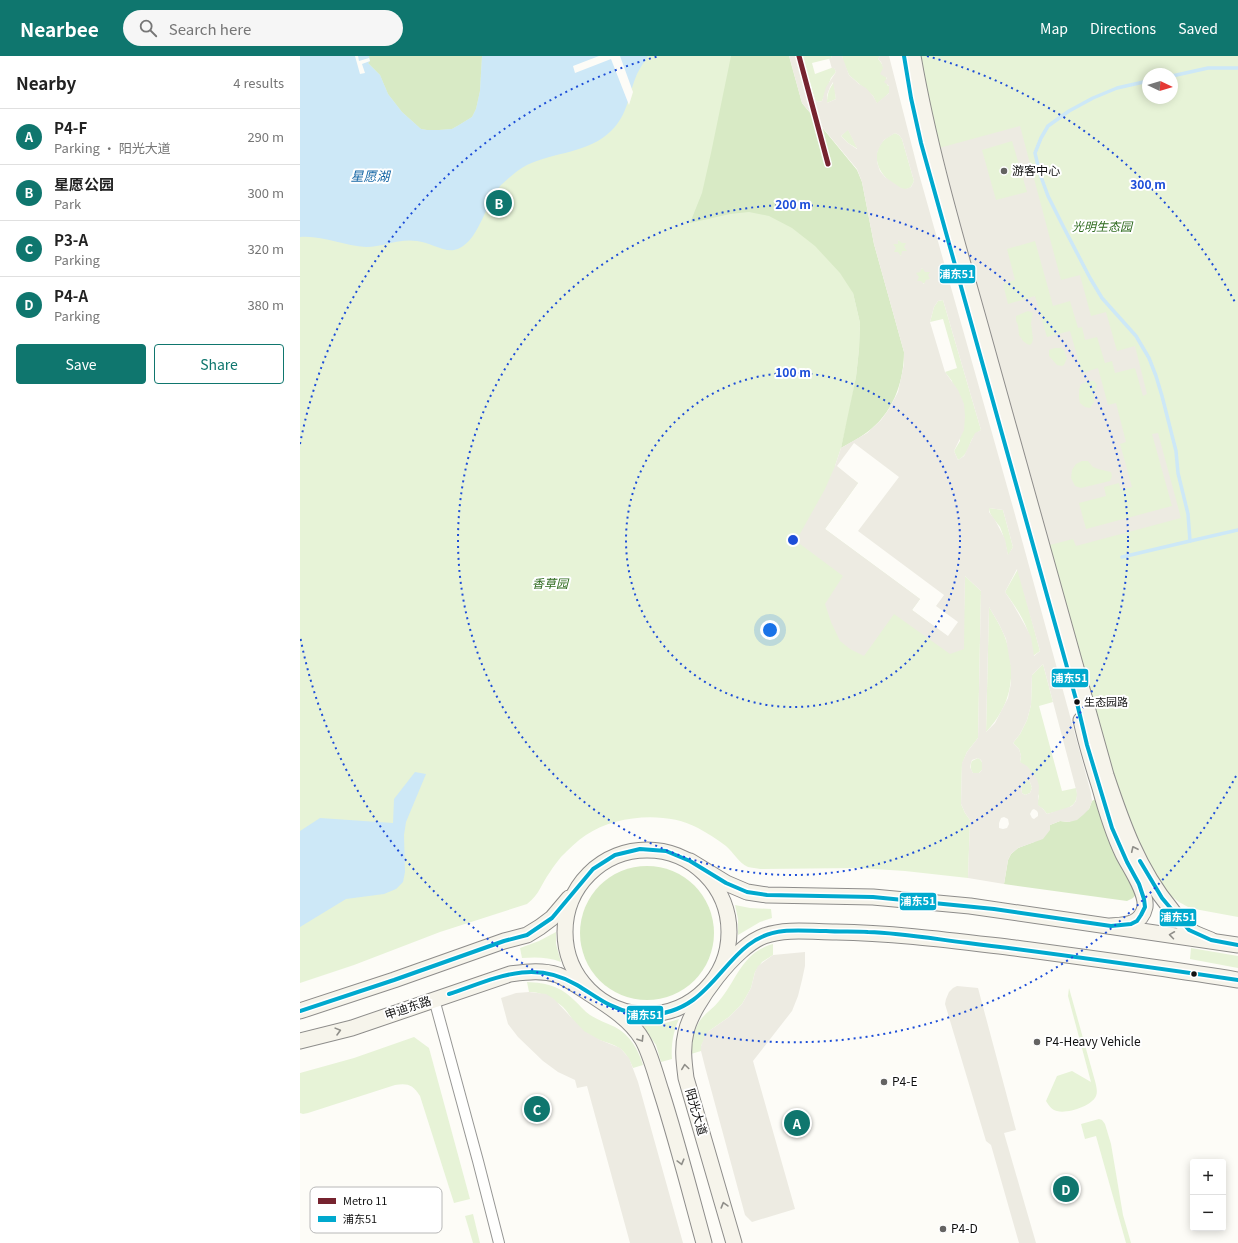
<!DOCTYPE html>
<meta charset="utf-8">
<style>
:root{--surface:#fff;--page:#f6f6f6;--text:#222;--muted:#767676;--line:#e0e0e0;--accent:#0f766e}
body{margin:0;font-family:Georgia,"Noto Sans SC",serif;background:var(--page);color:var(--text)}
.controls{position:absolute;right:12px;bottom:12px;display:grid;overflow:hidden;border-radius:4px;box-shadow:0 2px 10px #0003}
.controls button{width:36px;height:36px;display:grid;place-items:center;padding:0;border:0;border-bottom:1px solid var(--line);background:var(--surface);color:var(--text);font:20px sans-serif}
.compass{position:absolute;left:842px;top:12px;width:36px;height:36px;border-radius:50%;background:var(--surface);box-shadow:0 2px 10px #0003;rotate:94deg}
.you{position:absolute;left:470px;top:574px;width:14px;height:14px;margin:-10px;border:3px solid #fff;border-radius:50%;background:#1a73e8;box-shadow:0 0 0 6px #1a73e833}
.badge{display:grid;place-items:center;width:26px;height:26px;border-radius:50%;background:var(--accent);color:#fff;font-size:13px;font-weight:700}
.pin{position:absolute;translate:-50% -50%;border:2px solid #fff;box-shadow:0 1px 4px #0006}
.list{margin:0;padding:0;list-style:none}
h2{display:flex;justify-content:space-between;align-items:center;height:52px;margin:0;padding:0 16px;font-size:17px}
h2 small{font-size:13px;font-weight:400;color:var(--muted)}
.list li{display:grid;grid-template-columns:26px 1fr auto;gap:12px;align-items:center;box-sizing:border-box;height:56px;padding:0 16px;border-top:1px solid var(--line)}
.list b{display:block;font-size:15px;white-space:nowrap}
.list p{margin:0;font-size:13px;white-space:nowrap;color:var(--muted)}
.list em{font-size:13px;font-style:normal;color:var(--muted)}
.actions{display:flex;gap:8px;padding:12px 16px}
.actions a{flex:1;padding:9px 0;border:1px solid var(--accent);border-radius:4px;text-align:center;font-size:14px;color:var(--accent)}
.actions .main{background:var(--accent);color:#fff}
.icon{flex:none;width:22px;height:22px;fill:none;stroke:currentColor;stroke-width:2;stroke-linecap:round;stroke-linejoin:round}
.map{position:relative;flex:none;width:938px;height:1187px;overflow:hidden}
header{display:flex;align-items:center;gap:24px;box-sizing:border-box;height:56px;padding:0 20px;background:var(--accent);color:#fff}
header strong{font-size:19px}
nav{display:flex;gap:22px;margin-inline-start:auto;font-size:14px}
.search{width:280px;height:36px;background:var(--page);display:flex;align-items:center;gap:10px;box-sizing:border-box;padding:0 14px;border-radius:22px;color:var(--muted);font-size:15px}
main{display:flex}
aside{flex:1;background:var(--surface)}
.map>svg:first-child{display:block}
.green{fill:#e7f3d7;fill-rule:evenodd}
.forest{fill:#d8eac5}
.plaza{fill:#edebe2;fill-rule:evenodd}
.water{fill:#cde8f7}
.pier{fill:#fdfcf7}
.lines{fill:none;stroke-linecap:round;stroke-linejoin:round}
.stream{stroke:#cde8f7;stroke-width:3.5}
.street-casing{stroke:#979795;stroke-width:12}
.secondary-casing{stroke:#8e8d8b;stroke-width:17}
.street{stroke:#fffffe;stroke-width:10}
.secondary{stroke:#f6f4eb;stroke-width:15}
.bus-1-casing{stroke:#fff;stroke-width:7}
.bus-1{stroke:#00a9ce;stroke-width:4}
.metro-1-casing{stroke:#fff;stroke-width:8}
.metro-1{stroke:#76232f;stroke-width:5}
.oneway{stroke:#8f8e89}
.ring{fill:none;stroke:#1d4ed8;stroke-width:2;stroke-dasharray:2 4}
.poi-dot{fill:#646362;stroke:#fff;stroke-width:1.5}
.bus-dot{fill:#111;stroke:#fff;stroke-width:1.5}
.labels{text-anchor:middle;stroke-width:4;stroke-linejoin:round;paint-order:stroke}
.bus-label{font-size:11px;fill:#111;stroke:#fff;text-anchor:start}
.poi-label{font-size:12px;fill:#111;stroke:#fff;text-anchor:start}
.park-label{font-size:12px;font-style:italic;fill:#2f6b1f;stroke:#fff}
.street-label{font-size:12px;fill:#111;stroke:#fff}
.water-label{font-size:13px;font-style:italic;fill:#1768a6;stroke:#fff}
.key{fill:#fff;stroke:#b8b8b8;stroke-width:1}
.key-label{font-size:11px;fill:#111}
.centre{fill:#1d4ed8;stroke:#fff;stroke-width:2}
.ring-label{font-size:12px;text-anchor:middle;font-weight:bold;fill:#1d4ed8;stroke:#fff;stroke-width:4;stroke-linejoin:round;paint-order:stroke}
.line-badge{stroke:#fff;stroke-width:1.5}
.badge-label{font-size:11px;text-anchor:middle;font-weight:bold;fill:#fff}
</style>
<header>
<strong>Nearbee</strong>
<div class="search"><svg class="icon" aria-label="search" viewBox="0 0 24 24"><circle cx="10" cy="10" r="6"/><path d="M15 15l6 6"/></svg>Search here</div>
<nav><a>Map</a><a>Directions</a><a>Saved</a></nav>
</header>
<main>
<aside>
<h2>Nearby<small>4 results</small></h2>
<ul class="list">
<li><span class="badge">A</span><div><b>P4-F</b><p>Parking · 阳光大道</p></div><em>290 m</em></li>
<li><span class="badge">B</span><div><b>星愿公园</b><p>Park</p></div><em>300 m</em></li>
<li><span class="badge">C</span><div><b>P3-A</b><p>Parking</p></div><em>320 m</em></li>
<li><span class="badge">D</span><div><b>P4-A</b><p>Parking</p></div><em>380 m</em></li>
</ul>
<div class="actions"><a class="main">Save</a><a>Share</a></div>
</aside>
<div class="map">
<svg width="938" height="1187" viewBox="0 0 938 1187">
<rect width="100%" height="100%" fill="#fdfcf7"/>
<!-- green -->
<g class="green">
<path d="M0,0H489L553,237L560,267L559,293L556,321L549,358L541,392L535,410L558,427L525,473L620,543L612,554L663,592L665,520L681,535L678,682L667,696L662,708L661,748L665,757L670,764L668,822L605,815L559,812L460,813C457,812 451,812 448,811C439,807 433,796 426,790C417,783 407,777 398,772C366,755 316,759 286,779C277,785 269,793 261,801C257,806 253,811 250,816C241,828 240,838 227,848L140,876L54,909L0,927Z"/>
<path d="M502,0H531L532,2L512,7L515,18L534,11L536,16L531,22L522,45L518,46L515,44Z"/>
<path d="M542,0H580L578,3C584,9 587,20 587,29L589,30V37L577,48L573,40L549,19L543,5Z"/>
<path d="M619,0H938V861L900,854L888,851L879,846L868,838L836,789L819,743L639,92ZM848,18H872V42H848Z"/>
<path d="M534,26L536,43L527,47C527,38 529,33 534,26Z"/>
<path d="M548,73L558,93L548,87L541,80Z"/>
<path d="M595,77L599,79L602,83L614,125C612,129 611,133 606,133C601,134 595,129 592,127C578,117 570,98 584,84C587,81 591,79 595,77Z"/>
<path d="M598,184L606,187L608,195L601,200L594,196L593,188Z"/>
<path d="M622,212L630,215V223L625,228L617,225L615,217Z"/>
<path d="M643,244L681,374C666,383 673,396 658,404L654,395L660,385L652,325L645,316L657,312L643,263L630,266L634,251L638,245Z"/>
<path d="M689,452L703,454L713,491L708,500C706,490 704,480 700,471C696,465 689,459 689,452Z"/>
<path d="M718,513L740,595L733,600C731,573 720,557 705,536Z"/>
<path d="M689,551C695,561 702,572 706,584C717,619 711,650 686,676Z"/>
<path d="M743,608L753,646L739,650L762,735L776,732C782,753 761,754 747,758L743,753L737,749L739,740L720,706L721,700L719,693L713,687L720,678L727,664L731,649L732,619Z"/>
<path d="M678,702C683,705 683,709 682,714L679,717H673C670,713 670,709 672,705Z"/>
<path d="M727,724L730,726L732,732L730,737L725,739L722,737L721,729L724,725Z"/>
<path d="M435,849L450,852L471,853L472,862L460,866L438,879V863Z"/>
<path d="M256,876V888L261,906C248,901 236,901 222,902L220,892L239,885Z"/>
<path d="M473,888V899L462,906L455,916L451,932L442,948L429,961L409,975L401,990V995L391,998C392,988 393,977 398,968C403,958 413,953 419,945C437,924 442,896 473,888Z"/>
<path d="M891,892L938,900V912L890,903Z"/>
<path d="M227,926C247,927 260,930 274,944C280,949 284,955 290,959C298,964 306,967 315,971C330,979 338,993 343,1009L333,1012C322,981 304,992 283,975C274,968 270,958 263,951C259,947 243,938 238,937C235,936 232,936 229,936Z"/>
<path d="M769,932L795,1025C796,1029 798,1036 796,1040C792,1050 767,1058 757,1055C752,1054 749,1050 746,1045L757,1020L772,1015L791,1026L768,940Z"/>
<path d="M379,963C373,976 371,989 372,1003L361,1006L356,989L341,968H362Z"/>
<path d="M114,981L129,992L170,1143L154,1147L120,1040C113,1029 108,1027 95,1029L8,1057L3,1058L0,1057V1017L54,1002Z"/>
<path d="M799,1063L802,1064L805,1068L811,1088L823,1159L831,1187H826L796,1080L785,1083L781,1068Z"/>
<path d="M173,1158L180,1187H173L165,1160Z"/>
</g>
<!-- forest -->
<g class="forest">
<path d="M69,0H182L180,35L176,53L172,61L159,69L152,73L139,74H127L121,73L102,56L88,38L80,19L68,7L70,5Z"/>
<path d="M431,0H489L502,47L557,114L562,126L574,188L604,296C604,327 592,359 566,377C558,383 549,387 541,392L556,321L559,293L560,267L553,237L540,217L515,190L492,172L469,160L449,156L430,158L390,167L402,137L411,97Z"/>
<path d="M799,741L839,835L833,842L827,845L704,828L708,804L711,798L718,792L734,786L750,769L760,765L769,766L789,753L792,745Z"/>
<circle cx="347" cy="877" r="67"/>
</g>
<!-- plaza -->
<g class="plaza">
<path d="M489,0H502L512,37L515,44L518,46L522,45L526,31L536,16L534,12L532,13L529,2H532L531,0H542L549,19L559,28L566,32L573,40L577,47L589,37V30L584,26L587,22L580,18L583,12L581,6L578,3L580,0H589L619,118L714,455L791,737L792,745L789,753L783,759L777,764L769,766L760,765L750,769V774L743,783L718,792L711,798L708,804L704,828L668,822L670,764L665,757L661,748L662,707L667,696L678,682L681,535L665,520L664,593L650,598L594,558L564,600L550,593L540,585L531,566L525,548L543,520L496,485L525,433L535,410L541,392L567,377L581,364L589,353L598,336L604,308V296L574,188L562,126L557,113L502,47ZM533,26L536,43L527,47V39L530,31ZM548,74L557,92V93L548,87L541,80ZM595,77L599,79L602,83L614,125L611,131L606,133L601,132L585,121L580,115L577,106V97L580,90L584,84ZM598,184L602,187H606L604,191L607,195H602L601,200L598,196H594L596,192L593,188H598ZM622,212L625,216H630L628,219L630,223L626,224L624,228L621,225H617L619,221L616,217L620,216ZM643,244L681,374L675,377L664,400L658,404L654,395L664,374L665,360L664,348L658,334L645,316L630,266L634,251L638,245ZM554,387L599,421L558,475L644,539L636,550L658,566L648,580L612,554L620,543L525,473L558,427L537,410ZM689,452L703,454L713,491L708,499L705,483L695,464L689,456ZM717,513L740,595L734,600L731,581L727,573L713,548L705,536ZM689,551L699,568L706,583L711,612V627L708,642L695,667L686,676ZM743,608L777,737L776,745L772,750L747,758L743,753L738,749L739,730L737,723L732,716L727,710L720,706L721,700L719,693L713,687L720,678L727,664L731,649L732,619ZM678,702L681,704L682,707V714L679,717H673L670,711L671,707L672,704ZM727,724L730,726L732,732L730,737L725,739L722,737L721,729L724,725ZM734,753L737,755L738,757V760L734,763L732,762L730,758L732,754ZM704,761L708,763L709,768L707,772L703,773L699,772V767L701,762Z"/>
<path d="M720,70L761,224L780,219L791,260L806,256L817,295L835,290L847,338L843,340L835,312L815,317L812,305L805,307L797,281L785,284L782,271L778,272L770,245L753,250L735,185L707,193L715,224L703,228L708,248L735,240L747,281L770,275L782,317L798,312L808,349L816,347L826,386L820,388L832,431L821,434L819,427L804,431L806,440L779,447L786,473L872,450L852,378L858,377L881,462L776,490L773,483L746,490L639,92ZM712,85L727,136L696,144L682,94ZM728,255L733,257L731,267L733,283L732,287L730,289L727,288L723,285L719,279L718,269L716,265V260ZM755,292H761L764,294L767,302L764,309L762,310L757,309L749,300V294ZM788,325H794L797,329L794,338V346L790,352L785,351L780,347L779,342V334L781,328ZM782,405H788L793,411L798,413L811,416L812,420L810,425L781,432L775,430L771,422L772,414L776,408Z"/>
<path d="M505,896V910L502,924L498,940L492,955L453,1005L495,1153L452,1166L445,1159L405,1011L401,995V990L405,980L409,975L429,961L442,948L451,932L455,916L458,910L473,899Z"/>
<path d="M657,930L678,932L716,1074L704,1077L736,1187H719L691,1089L686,1085L645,948L646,943L649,936L653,932Z"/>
<path d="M229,936L246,938L254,943L284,975L300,984L320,992L329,1002L338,1026L383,1187H330L287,1030L277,1032L275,1024L258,1016L243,1005L218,981L208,968L201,942L216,937Z"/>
</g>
<!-- water -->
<g class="water">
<path d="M0,0H69L70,5L68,7L80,19L88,38L102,56L121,73L127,74H139L152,73L159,69L172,61L176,53L180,35L182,0H348C344,6 340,12 337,18C328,39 328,59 311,75C289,97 254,96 227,109C217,114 209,122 201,129C185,146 179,189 154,194C144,196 128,186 117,185C99,182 83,191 66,191C44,190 22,179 0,181Z"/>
<path d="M115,716L126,718L106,766L104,779L105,816L103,826L96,833L84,838L46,843L0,871V775L20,762L93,767L94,743Z"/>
</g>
<!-- pier -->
<g class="pier">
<path d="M55,0H58L59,5L69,2L70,5L62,8L65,17L60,18Z"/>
<path d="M299,0H320L333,36L329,49L311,3L275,17L273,10Z"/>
</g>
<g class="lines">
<!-- stream -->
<g class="stream">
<path d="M872,20L908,12H938"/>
<path d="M848,25L817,32L793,42L769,55L748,70L741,82L735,97L740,118L748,140L763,170L790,222L802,242L836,280L849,302L856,320L862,340L876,395L878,417L888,458L890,485"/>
<path d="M822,501L890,485L938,474"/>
</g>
<!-- street casing -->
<g class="street-casing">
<path id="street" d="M134,943L178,1105L199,1187"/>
</g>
<!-- secondary casing -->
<g class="secondary-casing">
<g id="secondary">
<path d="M613,0C631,104 663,206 691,308C729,445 768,582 806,719C822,767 838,813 871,853C876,860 882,868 889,874C895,878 904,881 911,884"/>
<path d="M781,664C786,687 793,710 800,732C806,754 813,777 823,798C830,812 847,836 845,851C841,869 826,869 811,870"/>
<circle cx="347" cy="876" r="82"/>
<path d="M390,805L426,827L447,836L467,839L573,841L670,850L938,889"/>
<path d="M0,955L94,924L204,885L227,879L240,871L252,862L269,842"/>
<path d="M0,985L52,972L210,918C227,916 242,914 258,919C268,923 278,930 287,936C307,949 330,963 342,983C350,996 356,1020 361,1035C377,1085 390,1136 404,1187"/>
<path d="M434,1187L386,1022C384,1006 382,992 386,976C392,948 436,890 464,880C486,872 513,876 536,876C595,877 655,885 715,892C789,902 864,912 938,924"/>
</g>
</g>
<!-- street -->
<use href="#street" class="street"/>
<!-- secondary -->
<use href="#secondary" class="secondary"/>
<!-- bus-1 casing -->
<g class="bus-1-casing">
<g id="bus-1">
<path d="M840,805L862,842L889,874L911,884L938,889"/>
<path d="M149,938C194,923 232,902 277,929C297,941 309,952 333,957C337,958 341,959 345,959C361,959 379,954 393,944C425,921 439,879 484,875C497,874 512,875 526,875C540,876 554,875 568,876C601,877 635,883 668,887C758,898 848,911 938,924"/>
<path d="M0,955L94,924L204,885L227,879L252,862L293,813L315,799L340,793L366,795L390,805L426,827L447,836L467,839L573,841L694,853L811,870L831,868L837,865L841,859L845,851L844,843L839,828L827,806L812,772L787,689L777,647L621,87L611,42L604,0"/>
</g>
</g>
<!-- bus-1 -->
<use href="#bus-1" class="bus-1"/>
<!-- metro-1 casing -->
<g class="metro-1-casing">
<path id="metro-1" d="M499,0L528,108"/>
</g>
<!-- metro-1 -->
<use href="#metro-1" class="metro-1"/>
</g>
<!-- one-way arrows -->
<defs><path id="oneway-chevron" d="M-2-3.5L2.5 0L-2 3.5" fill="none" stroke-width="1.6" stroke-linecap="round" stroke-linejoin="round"/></defs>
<g class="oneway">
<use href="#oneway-chevron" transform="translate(834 793) rotate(-115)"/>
<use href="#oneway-chevron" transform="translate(872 879) rotate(-172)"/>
<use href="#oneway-chevron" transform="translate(38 975) rotate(-15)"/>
<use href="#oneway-chevron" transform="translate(341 983) rotate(58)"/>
<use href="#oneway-chevron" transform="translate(385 1011) rotate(-98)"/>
<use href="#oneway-chevron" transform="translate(381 1106) rotate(75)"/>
<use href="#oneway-chevron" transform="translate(424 1149) rotate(-106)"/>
</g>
<!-- distance rings -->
<g class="ring">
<circle cx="493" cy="484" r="167"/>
<circle cx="493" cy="484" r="335"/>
<path d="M936 720A502 502 0 0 1 0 580M0 388A502 502 0 0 1 359 0M627 0A502 502 0 0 1 936 248"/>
</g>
<!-- markers -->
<g class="poi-dot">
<circle cx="704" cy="115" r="4"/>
<circle cx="737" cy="986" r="4"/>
<circle cx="584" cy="1026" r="4"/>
<circle cx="643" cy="1173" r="4"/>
</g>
<g class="bus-dot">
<circle cx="777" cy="646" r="3.5"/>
<circle cx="894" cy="918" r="3.5"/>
</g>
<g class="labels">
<!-- bus labels -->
<g class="bus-label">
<text x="784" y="650">生态园路</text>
</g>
<!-- poi labels -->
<g class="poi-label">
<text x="712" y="119">游客中心</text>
<text x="745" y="990">P4-Heavy Vehicle</text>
<text x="592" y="1030">P4-E</text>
<text x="651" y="1177">P4-D</text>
</g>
<!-- park labels -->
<g class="park-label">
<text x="802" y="175">光明生态园</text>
<text x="250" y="532">香草园</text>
</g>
<!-- street labels -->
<g class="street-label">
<text transform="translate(108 952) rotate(-19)" y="4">申迪东路</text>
<text transform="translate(396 1056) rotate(74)" y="4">阳光大道</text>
</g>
<!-- water labels -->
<g class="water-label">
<text x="70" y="125">星愿湖</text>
</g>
</g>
<!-- legend -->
<rect x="10" y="1131" width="132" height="46" rx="6" class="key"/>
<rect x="18" y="1142" width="18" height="6" fill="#76232f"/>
<rect x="18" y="1160" width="18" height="6" fill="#00a9ce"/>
<g class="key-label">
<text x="43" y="1149">Metro 11</text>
<text x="43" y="1167">浦东51</text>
</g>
<circle cx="493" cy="484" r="6" class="centre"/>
<g class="ring-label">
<text x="848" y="133">300 m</text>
<text x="493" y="153">200 m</text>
<text x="493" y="321">100 m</text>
</g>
<g class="line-badge">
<rect x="639" y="208" width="37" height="20" rx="4" fill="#00a9ce"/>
<rect x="751" y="612" width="38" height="20" rx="4" fill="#00a9ce"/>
<rect x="599" y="836" width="38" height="19" rx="4" fill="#00a9ce"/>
<rect x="859" y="852" width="38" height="19" rx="4" fill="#00a9ce"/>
<rect x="326" y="949" width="38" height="20" rx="4" fill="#00a9ce"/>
</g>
<g class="badge-label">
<text x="657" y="222">浦东51</text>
<text x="770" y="626">浦东51</text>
<text x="618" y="849">浦东51</text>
<text x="878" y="865">浦东51</text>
<text x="345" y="963">浦东51</text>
</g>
</svg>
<div class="controls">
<button>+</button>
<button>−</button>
</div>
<svg class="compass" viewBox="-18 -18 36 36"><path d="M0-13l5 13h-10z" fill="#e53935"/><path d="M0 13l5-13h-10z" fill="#767676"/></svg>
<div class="you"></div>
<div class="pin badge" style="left:497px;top:1067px">A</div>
<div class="pin badge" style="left:199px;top:147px">B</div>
<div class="pin badge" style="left:237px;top:1053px">C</div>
<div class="pin badge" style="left:766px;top:1133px">D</div>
</div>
</main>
